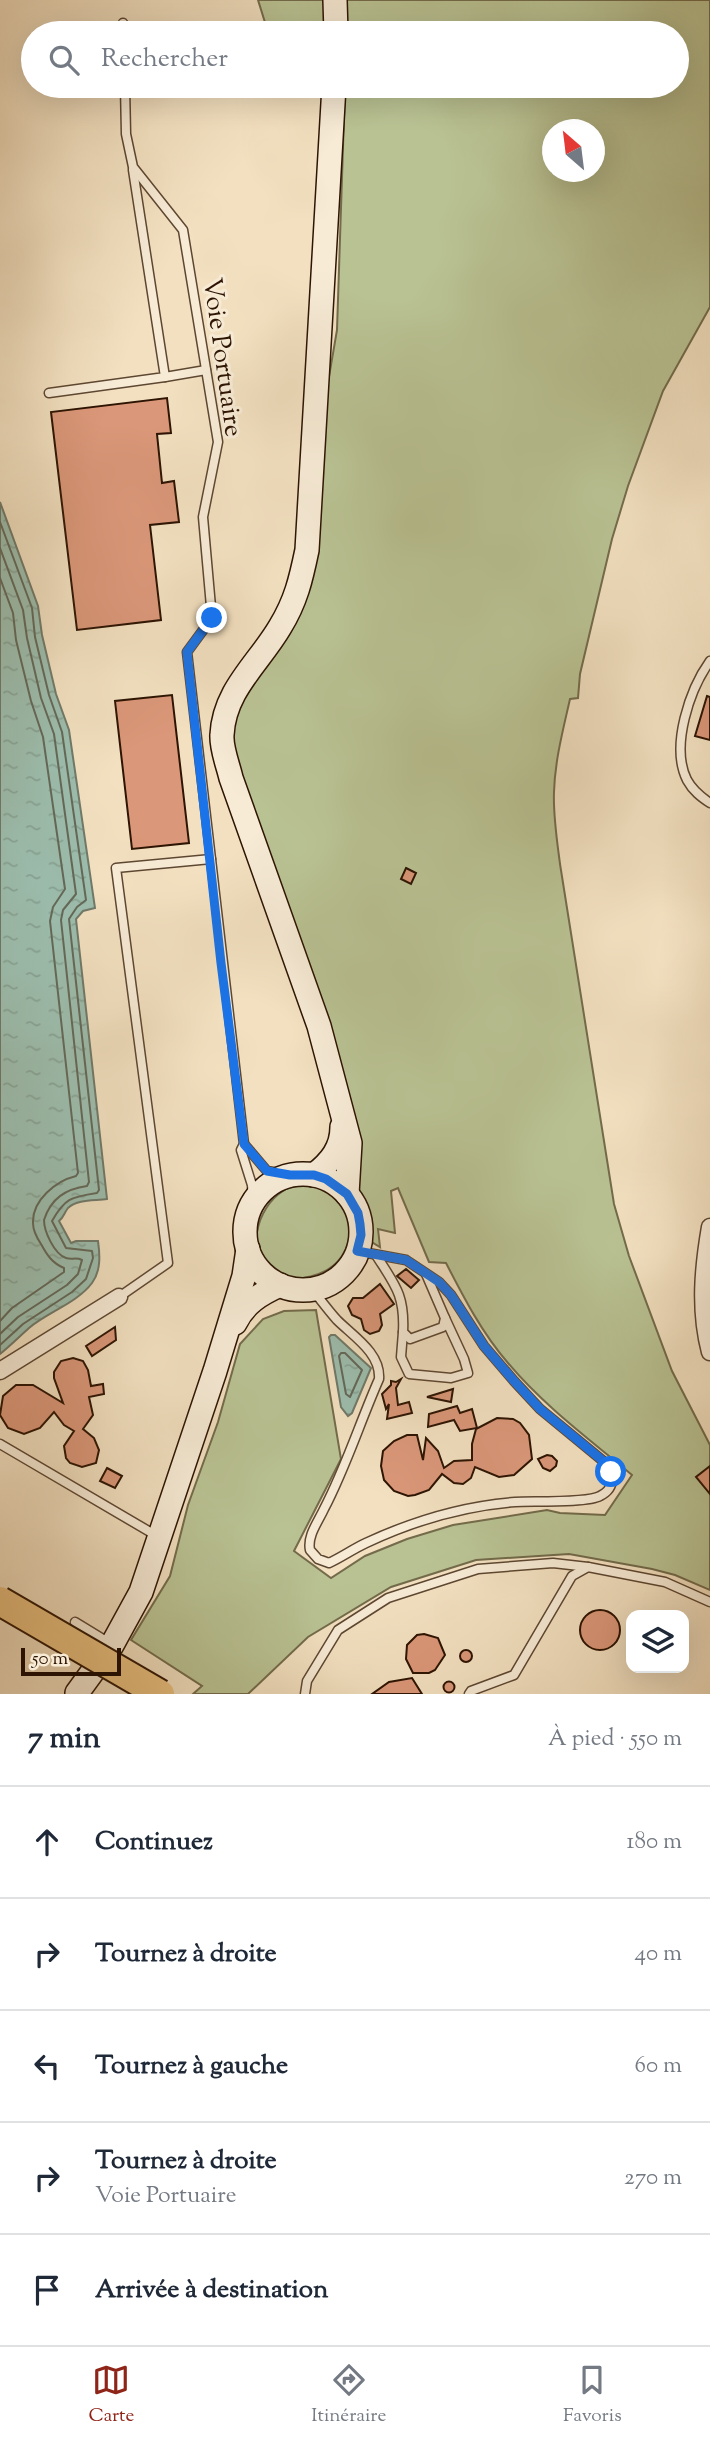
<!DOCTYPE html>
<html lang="fr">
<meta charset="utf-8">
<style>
:root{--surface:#fff;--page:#f2f2f3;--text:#1f2937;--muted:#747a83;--line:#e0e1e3;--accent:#8f2418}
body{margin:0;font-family:"Sorts Mill Goudy",serif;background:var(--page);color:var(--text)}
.controls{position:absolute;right:21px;bottom:21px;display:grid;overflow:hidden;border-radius:14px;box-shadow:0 7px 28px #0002}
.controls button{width:63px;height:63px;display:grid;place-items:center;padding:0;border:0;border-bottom:2px solid var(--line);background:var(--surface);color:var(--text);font:35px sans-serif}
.compass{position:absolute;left:542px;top:119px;width:63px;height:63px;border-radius:50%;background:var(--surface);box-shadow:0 7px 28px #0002;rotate:332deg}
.scale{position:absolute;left:21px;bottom:18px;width:100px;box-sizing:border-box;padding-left:7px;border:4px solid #2d1403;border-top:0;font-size:19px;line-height:24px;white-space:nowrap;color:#2d1403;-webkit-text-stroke:5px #f7ebd6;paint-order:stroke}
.stop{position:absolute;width:21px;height:21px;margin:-16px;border:5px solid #1a73e8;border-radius:50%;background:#fff}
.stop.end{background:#1a73e8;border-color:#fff;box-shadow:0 2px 7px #0008}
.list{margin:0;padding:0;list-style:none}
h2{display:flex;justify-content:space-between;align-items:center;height:91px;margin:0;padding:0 28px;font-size:30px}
h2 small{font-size:23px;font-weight:400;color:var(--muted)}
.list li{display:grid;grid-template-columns:46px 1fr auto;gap:21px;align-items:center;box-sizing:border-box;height:112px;padding:0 28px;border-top:2px solid var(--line)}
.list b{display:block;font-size:26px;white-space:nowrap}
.list p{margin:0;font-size:23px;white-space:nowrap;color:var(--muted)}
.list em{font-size:23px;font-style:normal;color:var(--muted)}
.icon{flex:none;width:38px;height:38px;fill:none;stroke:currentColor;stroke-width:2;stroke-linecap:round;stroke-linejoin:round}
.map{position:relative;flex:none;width:710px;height:1694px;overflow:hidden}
.search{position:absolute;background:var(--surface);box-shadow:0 7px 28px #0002;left:21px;right:21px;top:21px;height:77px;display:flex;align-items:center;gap:18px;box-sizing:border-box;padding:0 24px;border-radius:38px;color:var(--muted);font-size:26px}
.sheet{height:651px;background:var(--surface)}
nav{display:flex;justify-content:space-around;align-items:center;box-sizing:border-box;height:98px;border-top:2px solid var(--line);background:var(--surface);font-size:19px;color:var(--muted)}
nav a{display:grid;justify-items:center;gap:4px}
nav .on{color:var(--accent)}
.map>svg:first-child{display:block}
.grass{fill:#b9c293;stroke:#736b4b;stroke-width:2;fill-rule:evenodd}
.water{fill:url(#water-ripples);stroke:#707969;stroke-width:2}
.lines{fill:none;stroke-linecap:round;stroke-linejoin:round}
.shore{stroke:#646858;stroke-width:2}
.building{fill:#da9779;stroke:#2d1403;stroke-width:2}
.lane-casing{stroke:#5e4732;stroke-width:11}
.street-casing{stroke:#5e4732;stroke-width:19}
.secondary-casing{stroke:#2d1403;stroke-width:26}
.lane{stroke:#f7ebd6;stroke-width:8}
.street{stroke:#f7ebd6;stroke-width:16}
.secondary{stroke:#f7ebd6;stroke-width:23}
.highway-bridge-casing{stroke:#2d1403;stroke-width:32;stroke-linecap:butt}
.highway-bridge{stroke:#e9c080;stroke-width:28}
.route{stroke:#1a73e8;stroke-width:9}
.labels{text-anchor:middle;stroke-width:6;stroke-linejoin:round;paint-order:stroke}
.street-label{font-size:26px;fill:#2d1403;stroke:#f7ebd6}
</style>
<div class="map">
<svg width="710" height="1694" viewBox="0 0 710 1694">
<defs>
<pattern id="water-ripples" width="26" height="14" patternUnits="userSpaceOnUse" patternTransform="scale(1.75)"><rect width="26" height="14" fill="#9cbdad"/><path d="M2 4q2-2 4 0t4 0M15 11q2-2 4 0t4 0" fill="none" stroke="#87a293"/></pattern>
</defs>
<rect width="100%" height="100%" fill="#f2e0c0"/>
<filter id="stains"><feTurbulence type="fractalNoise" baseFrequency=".00286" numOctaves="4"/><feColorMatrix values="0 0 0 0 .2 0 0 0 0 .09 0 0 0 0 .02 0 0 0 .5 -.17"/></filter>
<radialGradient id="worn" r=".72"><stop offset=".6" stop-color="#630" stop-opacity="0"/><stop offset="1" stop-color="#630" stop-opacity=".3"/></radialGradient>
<!-- grass -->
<g class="grass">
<path d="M258,0H710V307L663,391L628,486L612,539L580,674L578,698L570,699C563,730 555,760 554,792C553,816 557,840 560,864L614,1204L629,1256L672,1371L710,1445V1590L675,1575L652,1569L569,1554L476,1560L391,1587L308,1637L248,1694H193L202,1686L131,1640L170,1576L188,1505L218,1422L240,1344L263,1319L284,1311L316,1310L341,1459L294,1551L331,1578L365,1556L407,1539L453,1525L547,1510L560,1513L605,1515L632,1475C589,1439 544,1406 508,1363C482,1333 464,1298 446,1263L429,1262L398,1188L391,1191L395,1233L378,1229L380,1247L370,1241L238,779L231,729L239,695L285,634L337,330L345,86H677V33H346V19L305,31L268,32ZM552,130H594V172H552Z"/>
<path d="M303,1185C314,1186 326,1186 335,1192C353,1205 354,1239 342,1256C329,1276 294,1285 274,1273C244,1255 256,1208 283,1191C288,1187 297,1186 303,1185Z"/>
</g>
<!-- water -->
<g class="water">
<path d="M0,502L38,606L42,635L56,694L69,730L95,908L83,911L76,919L107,1199C95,1201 78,1199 68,1208C64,1213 64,1217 59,1221L71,1243L76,1241H98C100,1255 101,1271 92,1283C77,1303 48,1312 29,1328C19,1337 10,1346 0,1354Z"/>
<path d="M331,1335H335L371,1368L352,1413L348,1416L341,1407L329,1337Z"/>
</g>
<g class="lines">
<!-- shore -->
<g class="shore">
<path d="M0,522L32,608L35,637L49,695L62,732L86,900L77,907L69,919L99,1190L97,1193C71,1197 65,1198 52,1221L66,1248L92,1251L93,1258L86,1279L72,1292L23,1324L0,1345"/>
<path d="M0,548L23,610L27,638L41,698L54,734L76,894L63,910L61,920L89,1182L87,1186C66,1189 51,1198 44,1220C44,1231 54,1254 66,1258C72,1260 76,1257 82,1260L78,1274L67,1285L18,1317L0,1334"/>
<path d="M0,578L13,613L16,640L31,701L43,737L65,889L53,907L50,921L78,1173L76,1176C56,1181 32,1200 33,1223C33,1231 37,1238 41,1244C47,1255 52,1263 64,1268V1272L12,1308L0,1321"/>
<path d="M341,1353H345L362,1370L350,1397L346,1394L339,1356Z"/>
</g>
</g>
<!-- building -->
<g class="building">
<path d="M167,398L171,433L157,434L162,483L174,481L179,522L150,525L161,620L77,630L51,412Z"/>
<path d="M172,695L189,843L132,849L115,701Z"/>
<path d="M707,696L710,697V740L695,736Z"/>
<path d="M406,868L416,873L411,884L401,879Z"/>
<path d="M406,1269L419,1280L411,1288L397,1276Z"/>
<path d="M380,1284L394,1304L380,1314L382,1325L379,1331L370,1334L364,1330L361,1319L352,1315L348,1306L353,1298H363Z"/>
<path d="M115,1327L116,1340L92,1356L86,1346Z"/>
<path d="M73,1358L83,1361L88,1370L91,1386L103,1384L104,1394L89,1397L93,1415L83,1429L94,1438L99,1450L96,1463L82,1467L70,1463L66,1458L64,1446L74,1431L64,1425L54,1412L40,1428L24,1434L8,1428L0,1415L3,1396L16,1385H33L63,1403L54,1378V1372L61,1361Z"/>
<path d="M401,1379L396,1388L398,1405L409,1402L412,1413L387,1419L389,1404L386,1409L382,1394L391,1385V1381L396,1382Z"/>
<path d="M453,1389L451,1402L427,1397Z"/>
<path d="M457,1406L460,1413L472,1409L477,1428L460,1431L454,1420L428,1427L429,1414Z"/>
<path d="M497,1418L513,1419L520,1423L529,1435L532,1459L514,1475L499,1477L475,1467L471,1478L463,1484L454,1483L442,1474L429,1490L415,1495L408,1496L394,1491L384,1480L381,1466L383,1451L394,1441L407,1435H417L423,1460L426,1438L438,1451L444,1468L454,1461L472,1460V1444L476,1429Z"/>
<path d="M547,1455L552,1456L557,1461L556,1466L550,1471L543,1468L538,1459Z"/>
<path d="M710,1466V1494L696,1477Z"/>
<path d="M107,1468L122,1476L115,1488L100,1481Z"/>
<circle cx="600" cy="1630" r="20"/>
<path d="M424,1634L438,1638L445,1655L435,1670L429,1673H413L406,1659L407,1645L417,1635Z"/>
<circle cx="466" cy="1656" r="6"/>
<path d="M412,1678L422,1694H372L389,1682Z"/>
<circle cx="449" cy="1687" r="5.5"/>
</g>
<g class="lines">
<!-- lane casing -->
<g class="lane-casing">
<g id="lane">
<path d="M123,23L124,33"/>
<path d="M125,86L126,134L133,167L183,230L218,442L203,517L212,618L187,652L244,1144L241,1150L252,1185L253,1203"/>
<path d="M165,377L206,370"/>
<path d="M49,393L165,377L133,170"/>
<path d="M710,661C690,689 670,746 687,780C693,791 701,797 710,803"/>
<path d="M244,1144L267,1171L291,1175"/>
<path d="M376,1255C395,1285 405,1295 403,1332L410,1339L443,1327L445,1318L426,1274"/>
<path d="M312,1289C320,1299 328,1310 337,1320C353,1336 381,1353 379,1379C360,1422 346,1467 324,1509C318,1522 307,1536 310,1550L318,1559L329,1563C342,1557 353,1549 366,1543C413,1521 463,1506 515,1502C532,1501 588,1503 600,1496C614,1489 614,1478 608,1465L540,1409L514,1381L484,1346L451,1295L439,1282L406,1260L357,1251"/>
<path d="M119,1297L168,1263L116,868L211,859"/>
<path d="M403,1332L401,1357L409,1374L451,1378L468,1373L464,1359L445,1318"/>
<path d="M0,1444L157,1536"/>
<path d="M75,1622L111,1644"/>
<path d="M305,1694L307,1681L338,1630L388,1598L478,1569L553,1563L588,1567"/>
<path d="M469,1694L471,1691L514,1675L572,1576L588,1567L665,1582L710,1602"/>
</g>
</g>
<!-- street casing -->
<g class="street-casing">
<g id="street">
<path d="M710,1227C703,1268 699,1310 710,1352"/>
<path d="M0,1371L119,1297"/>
</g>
</g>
<!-- secondary casing -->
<g class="secondary-casing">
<g id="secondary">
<path d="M335,0L336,33"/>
<path d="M334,86L307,550C301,579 296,601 280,627C259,663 224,690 222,735C221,748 228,765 231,778L319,1026L350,1143L347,1194"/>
<circle cx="303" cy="1232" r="58"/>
<path d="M314,1175C331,1162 342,1148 342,1127"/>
<path d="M235,1323C245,1303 260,1294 280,1285"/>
<path d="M79,1694L77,1693L112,1645L141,1592L215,1371L244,1276L248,1249"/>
</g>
</g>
<!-- lane -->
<use href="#lane" class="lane"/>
<!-- street -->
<use href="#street" class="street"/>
<!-- secondary -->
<use href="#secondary" class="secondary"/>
<!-- highway-bridge casing -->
<g class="highway-bridge-casing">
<path id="highway-bridge" d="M0,1601L160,1694"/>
</g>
<!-- highway-bridge -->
<use href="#highway-bridge" class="highway-bridge"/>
</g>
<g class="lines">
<!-- route -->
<path class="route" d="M212,618L187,652L221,963L244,1144L267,1171L290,1175H314L326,1179L347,1194L358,1213L360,1224L361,1235L357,1251L406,1260L439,1282L451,1295L484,1346L514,1381L540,1409L608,1465L611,1472"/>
</g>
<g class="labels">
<!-- street labels -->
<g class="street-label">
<text transform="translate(224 357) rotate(82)" y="9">Voie Portuaire</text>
</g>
</g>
<rect width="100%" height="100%" filter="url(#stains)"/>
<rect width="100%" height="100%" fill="url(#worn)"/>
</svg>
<div class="controls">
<button><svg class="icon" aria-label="layers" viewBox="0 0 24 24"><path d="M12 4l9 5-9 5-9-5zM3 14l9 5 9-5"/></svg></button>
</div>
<svg class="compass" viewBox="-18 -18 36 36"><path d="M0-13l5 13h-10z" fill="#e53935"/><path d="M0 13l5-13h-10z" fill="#747a83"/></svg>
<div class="scale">50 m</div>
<div class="stop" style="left:611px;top:1472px"></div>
<div class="stop end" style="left:212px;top:618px"></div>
<div class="search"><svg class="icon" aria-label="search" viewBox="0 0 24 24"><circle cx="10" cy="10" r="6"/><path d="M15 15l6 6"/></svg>Rechercher</div>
</div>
<section class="sheet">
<h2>7 min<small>À pied · 550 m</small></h2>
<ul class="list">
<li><svg class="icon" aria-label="ahead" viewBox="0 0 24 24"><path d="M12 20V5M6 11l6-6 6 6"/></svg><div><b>Continuez</b></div><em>180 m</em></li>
<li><svg class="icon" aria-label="right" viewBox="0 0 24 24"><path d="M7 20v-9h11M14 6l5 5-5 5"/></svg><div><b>Tournez à droite</b></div><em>40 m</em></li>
<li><svg class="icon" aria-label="left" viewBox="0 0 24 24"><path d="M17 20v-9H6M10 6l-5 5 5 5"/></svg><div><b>Tournez à gauche</b></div><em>60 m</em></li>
<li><svg class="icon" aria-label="right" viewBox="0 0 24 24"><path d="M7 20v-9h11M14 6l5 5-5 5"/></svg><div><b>Tournez à droite</b><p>Voie Portuaire</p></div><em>270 m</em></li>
<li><svg class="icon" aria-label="arrive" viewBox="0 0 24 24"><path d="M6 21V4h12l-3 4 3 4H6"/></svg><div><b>Arrivée à destination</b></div></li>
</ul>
</section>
<nav>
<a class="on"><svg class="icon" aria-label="map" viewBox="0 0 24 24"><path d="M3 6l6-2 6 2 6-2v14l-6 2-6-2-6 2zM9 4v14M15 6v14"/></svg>Carte</a>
<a><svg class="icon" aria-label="directions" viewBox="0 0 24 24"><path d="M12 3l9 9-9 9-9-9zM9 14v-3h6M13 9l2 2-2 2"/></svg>Itinéraire</a>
<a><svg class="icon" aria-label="saved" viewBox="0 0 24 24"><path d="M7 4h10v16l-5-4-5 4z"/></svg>Favoris</a>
</nav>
